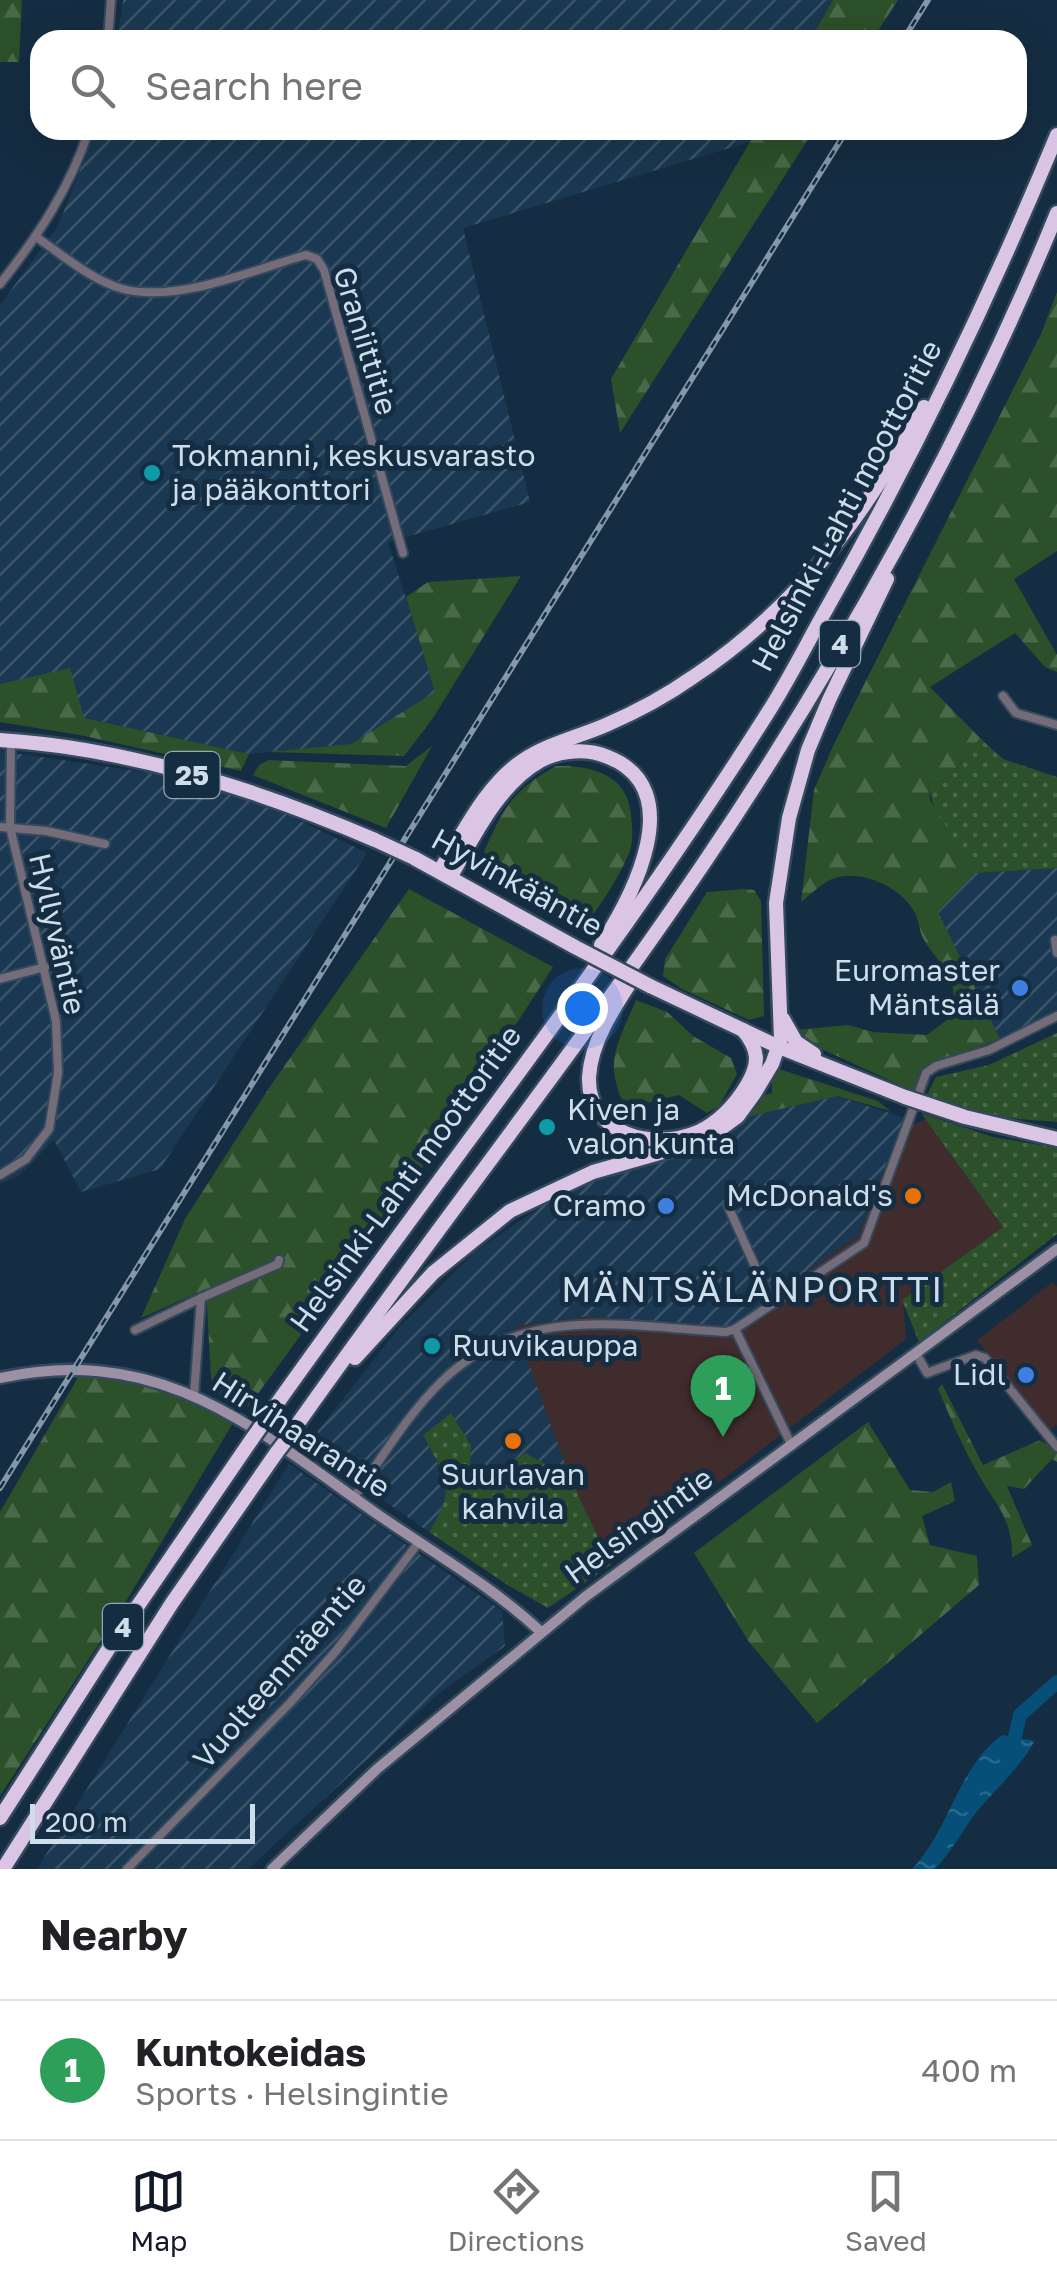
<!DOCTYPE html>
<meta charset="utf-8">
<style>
:root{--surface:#fff;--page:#f2f2f2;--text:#202124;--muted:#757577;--line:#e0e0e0;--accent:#111827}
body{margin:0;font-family:"Golos Text",sans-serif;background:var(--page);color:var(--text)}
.scale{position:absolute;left:30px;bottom:25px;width:225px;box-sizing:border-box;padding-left:10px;border:5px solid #ceddea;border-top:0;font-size:28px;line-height:35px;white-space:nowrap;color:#ceddea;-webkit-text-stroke:8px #152d42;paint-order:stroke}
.you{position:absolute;left:582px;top:1008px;width:35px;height:35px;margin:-25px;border:8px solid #fff;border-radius:50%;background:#1a73e8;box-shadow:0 0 0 15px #1a73e833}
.badge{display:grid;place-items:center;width:65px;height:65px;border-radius:50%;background:var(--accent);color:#fff;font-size:32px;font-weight:700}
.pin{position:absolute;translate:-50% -82px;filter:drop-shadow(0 2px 5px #0008)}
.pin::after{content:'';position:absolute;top:52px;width:35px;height:30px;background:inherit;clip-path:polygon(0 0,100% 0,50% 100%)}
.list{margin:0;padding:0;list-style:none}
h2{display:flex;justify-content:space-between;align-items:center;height:130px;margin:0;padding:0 40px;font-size:42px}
h2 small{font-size:32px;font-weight:400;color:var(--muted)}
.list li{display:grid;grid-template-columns:65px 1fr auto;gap:30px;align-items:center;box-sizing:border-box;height:140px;padding:0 40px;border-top:2px solid var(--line)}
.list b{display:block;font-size:38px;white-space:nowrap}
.list p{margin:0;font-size:32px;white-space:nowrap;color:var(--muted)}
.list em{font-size:32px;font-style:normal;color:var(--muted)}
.icon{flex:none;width:55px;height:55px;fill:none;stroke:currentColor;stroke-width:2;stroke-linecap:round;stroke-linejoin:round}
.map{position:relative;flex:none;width:1057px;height:1869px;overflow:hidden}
.search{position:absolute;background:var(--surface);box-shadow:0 10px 40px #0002;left:30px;right:30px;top:30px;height:110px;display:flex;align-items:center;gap:25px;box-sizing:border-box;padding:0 35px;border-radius:30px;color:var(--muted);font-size:38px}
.sheet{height:270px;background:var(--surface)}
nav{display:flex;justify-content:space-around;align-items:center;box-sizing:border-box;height:140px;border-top:2px solid var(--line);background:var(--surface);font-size:28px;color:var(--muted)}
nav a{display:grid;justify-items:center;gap:5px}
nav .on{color:var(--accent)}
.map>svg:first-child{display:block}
.commercial{fill:#412c2d}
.industrial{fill:url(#industrial-furrows)}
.grass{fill:url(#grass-dots)}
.forest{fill:url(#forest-firs)}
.water{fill:url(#water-ripples)}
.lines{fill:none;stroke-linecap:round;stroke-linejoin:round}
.river{stroke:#064f79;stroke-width:14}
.street-casing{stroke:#33495d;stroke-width:12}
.secondary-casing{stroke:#33495d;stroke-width:15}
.highway-casing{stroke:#33495d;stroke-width:19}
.street{stroke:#746c78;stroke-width:8}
.secondary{stroke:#9e90a4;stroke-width:10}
.highway{stroke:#dbc5e4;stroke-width:14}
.rail-casing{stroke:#8597a8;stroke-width:6}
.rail{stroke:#152d42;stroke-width:2.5;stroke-dasharray:8;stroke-linecap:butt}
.highway-bridge-casing{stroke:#33495d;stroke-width:19;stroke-linecap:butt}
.highway-bridge{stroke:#dbc5e4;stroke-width:14}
.culture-dot{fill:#0f9aa8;stroke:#152d42;stroke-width:4}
.shop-dot{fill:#3f7fe0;stroke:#152d42;stroke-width:4}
.food-dot{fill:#e8710a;stroke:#152d42;stroke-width:4}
.labels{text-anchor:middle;stroke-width:10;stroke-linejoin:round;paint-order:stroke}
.shield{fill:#152d42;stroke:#96a8b8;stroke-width:2.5}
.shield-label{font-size:28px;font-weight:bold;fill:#ceddea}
.street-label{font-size:30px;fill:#ceddea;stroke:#152d42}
.poi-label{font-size:30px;fill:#ceddea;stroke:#152d42;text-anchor:end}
.quarter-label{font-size:35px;letter-spacing:2.5px;fill:#ceddea;stroke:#152d42}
</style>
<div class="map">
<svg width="1057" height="1869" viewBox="0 0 1057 1869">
<defs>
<pattern id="industrial-furrows" width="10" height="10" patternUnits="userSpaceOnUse" patternTransform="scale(2.5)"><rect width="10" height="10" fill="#1a3851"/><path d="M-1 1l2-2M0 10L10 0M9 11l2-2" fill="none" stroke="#3a546a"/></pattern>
<pattern id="grass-dots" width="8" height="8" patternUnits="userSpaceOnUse" patternTransform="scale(2.5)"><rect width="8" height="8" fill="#2c5029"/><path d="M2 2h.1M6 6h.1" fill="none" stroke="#496948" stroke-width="1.8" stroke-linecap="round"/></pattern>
<pattern id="forest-firs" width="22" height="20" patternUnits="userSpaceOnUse" patternTransform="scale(2.5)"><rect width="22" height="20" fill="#2c5029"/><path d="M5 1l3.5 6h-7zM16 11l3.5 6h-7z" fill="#496948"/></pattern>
<pattern id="water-ripples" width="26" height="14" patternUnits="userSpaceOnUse" patternTransform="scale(2.5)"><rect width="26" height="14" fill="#064f79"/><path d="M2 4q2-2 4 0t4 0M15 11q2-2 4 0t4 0" fill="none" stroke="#29688c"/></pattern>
</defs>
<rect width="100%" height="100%" fill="#152d42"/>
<!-- commercial -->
<g class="commercial">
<path d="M926,1120L1003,1227L903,1299L906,1339L611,1565L571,1480L514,1326L589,1316L731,1325L858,1235L901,1128Z"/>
<path d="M1053,1282L1057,1287V1425L1047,1432L977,1340Z"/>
</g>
<!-- industrial -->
<g class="industrial">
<path d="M123,0H833L810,40H117Z"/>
<path d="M96,130H757L750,142L463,228L530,502L388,542L436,692L351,744L249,754L84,718L0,684V305L58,226Z"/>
<path d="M0,751L145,772L261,802L367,853L160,1169L81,1192L54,1140L20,1175L0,1184Z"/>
<path d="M1057,868V1011L1000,1039L937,912L975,873Z"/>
<path d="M838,1096L904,1118L858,1235L731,1326L589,1316L515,1326L571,1480L526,1453L490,1475L469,1468L471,1445L451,1413L423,1435L446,1479V1504L429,1532L306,1446L398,1329L476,1251L512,1226L556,1197L602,1177L712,1147L746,1117Z"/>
<path d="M289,1464L502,1611L505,1646L438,1694L248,1869H37Z"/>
</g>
<!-- grass -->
<g class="grass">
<path d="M980,738L1003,759L1057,777V868L975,873C956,845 931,816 929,783L947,781Z"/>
<path d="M1057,1033V1122L995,1117L927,1095L936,1077L989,1065Z"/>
<path d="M921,1113L993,1137L1057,1148V1234L919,1342L902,1300L1003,1227Z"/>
<path d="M451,1413L471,1445L470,1468L491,1475L526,1453L571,1480L611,1565L548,1608L506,1584L429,1532C457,1485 447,1481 423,1435Z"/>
</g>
<!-- forest -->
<g class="forest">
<path d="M0,0H22L19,62H0Z"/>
<path d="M833,0H898L872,40H810Z"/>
<path d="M757,130H814L620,433L611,379Z"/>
<path d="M1057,292V551L1014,579L1057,655V672L1045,667L1015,633L930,687L980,738L947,781L929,783L930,800L975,873L938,912L1000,1039L935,1062L923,1070L913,1091L813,1045L795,1030L848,1025L873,1032L927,1035L952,1016C957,965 947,977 924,940C919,931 919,920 914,911C900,886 859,868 832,879C821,884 811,894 801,902L814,790L833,746L1041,334Z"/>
<path d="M521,576L433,718L404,756L268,752L351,744L435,692L406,597L428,582Z"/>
<path d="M70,668L84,718L249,754L241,771L80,735L0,722V684Z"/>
<path d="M432,746L386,828L253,775L259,765L269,760L406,766Z"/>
<path d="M556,766C591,765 627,774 631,814C632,827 634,840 629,853C617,882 599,907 580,932L530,898L488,880L479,863C501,814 507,793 556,766Z"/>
<path d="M409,889L553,967L433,1153L249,1406L221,1397L211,1378L206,1289L141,1318L185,1219L271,1085Z"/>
<path d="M744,889L754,890L761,901L764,1016L749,1020L682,989L663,976L665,959L707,892Z"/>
<path d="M636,1000L667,1012L693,1036L731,1058L737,1074L719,1106L707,1113L679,1095L635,1106L623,1102C603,1059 620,1040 636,1000Z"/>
<path d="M779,1069L878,1101L890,1111L838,1096L746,1117L760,1096L772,1093V1075Z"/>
<path d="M80,1374C133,1382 187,1391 233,1423L122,1608L0,1796V1512Z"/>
<path d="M942,1384L983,1465L1040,1440L1057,1451V1462L1052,1459L1024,1489L1007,1486L1032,1545L1012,1558C1013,1516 994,1504 976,1470C961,1444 950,1416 938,1389Z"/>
<path d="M868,1422L910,1490L933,1492L951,1482L955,1501L922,1516L930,1545L977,1556L979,1585L817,1723L749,1642L694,1553Z"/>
</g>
<!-- water -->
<path class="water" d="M1002,1735L1035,1741C1019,1768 998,1787 978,1810C963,1829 952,1852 935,1869H912C950,1830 957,1768 1002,1735Z"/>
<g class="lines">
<!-- river -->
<path class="river" d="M1011,1754L1020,1715L1057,1682"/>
<!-- street casing -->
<g class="street-casing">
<g id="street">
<path d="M108,40L111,0"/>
<path d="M36,237C63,255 91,280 123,289C177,303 253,270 306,255L317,259L324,270L403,553"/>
<path d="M0,284C38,236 70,188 89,130"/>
<path d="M1003,696L1016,713L1057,725"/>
<path d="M0,827L46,831L105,844"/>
<path d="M1055,940L1057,953"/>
<path d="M0,979L45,967"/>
<path d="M0,1175L26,1159L49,1129L58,1073L56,1021L10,827L11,740"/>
<path d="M728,1206L772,1304"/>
<path d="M735,1329L792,1446"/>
<path d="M135,1330L201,1298"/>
<path d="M917,1355L927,1373L976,1355L985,1358L1057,1447"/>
<path d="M194,1395L201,1298L278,1264L279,1260"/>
<path d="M354,1497C382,1458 407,1415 442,1381C522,1303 625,1326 726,1332L735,1329L864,1243L926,1073L936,1066L989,1050L1057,1016"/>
<path d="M127,1869L290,1703L336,1651L419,1542"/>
</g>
</g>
<!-- secondary casing -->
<g class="secondary-casing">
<g id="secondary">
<path d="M0,1378C163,1343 255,1429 380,1516C434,1553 493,1587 541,1632"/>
<path d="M272,1869L377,1769L585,1597L1057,1249"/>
</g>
</g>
<!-- highway casing -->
<g class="highway-casing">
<g id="highway">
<path d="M0,740C129,748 257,789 375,840"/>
<path d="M414,858L575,947"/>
<path d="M440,870C463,834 485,786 522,761C547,744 578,737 606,725C636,712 666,696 693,677C796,609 866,514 924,407"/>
<path d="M451,876C474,836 498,785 540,761C560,750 587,748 608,757C690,789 632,897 601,945"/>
<path d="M632,980C613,1009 591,1042 589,1077C587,1135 654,1151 698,1132C719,1122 735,1105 747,1085C760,1063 759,1050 743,1030"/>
<path d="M650,986L779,1047L905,1097"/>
<path d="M783,1019L796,1042L814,1054"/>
<path d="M926,1104L965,1117L1057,1139"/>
<path d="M355,1358L433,1273L510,1211L593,1172L705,1140L738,1116L754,1094L772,1064L781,1039L776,903L789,818L808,750L829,700L887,579"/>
<path d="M264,1422C431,1185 612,959 767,714C789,680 807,643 827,608C914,455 990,297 1057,135"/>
<path d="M287,1439C423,1245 571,1059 704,863C838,665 967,434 1057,213"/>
<path d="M0,1818L109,1648L252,1439"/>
<path d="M3,1869L172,1603L277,1452"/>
</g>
</g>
<!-- street -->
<use href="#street" class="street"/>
<!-- secondary -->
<use href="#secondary" class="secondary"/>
<!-- highway -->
<use href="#highway" class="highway"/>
<!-- rail casing -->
<g class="rail-casing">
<g id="rail">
<path d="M903,40L928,0"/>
<path d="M0,1488L847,130"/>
</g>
</g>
<!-- rail -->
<use href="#rail" class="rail"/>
<!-- highway-bridge casing -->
<g class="highway-bridge-casing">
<g id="highway-bridge">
<path d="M375,840L414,858"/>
<path d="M575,947L650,986"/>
<path d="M905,1097L926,1104"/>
<path d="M252,1439L264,1422"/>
<path d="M277,1452L287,1439"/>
</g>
</g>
<!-- highway-bridge -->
<use href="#highway-bridge" class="highway-bridge"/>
</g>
<!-- markers -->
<g class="culture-dot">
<circle cx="152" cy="473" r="10"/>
<circle cx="547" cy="1127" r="10"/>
<circle cx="432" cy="1346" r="10"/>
</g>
<g class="shop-dot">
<circle cx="1020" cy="988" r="10"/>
<circle cx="666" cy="1206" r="10"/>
<circle cx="1026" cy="1375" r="10"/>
</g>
<g class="food-dot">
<circle cx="913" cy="1196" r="10"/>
<circle cx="513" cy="1441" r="10"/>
</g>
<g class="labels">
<!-- shield labels -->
<g class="shield">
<rect x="820" y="621" width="40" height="46" rx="8"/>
<rect x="164.5" y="752" width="55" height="46" rx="8"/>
<rect x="103" y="1604" width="40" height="46" rx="8"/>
</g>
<g class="shield-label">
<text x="840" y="654">4</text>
<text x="192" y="785">25</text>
<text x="123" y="1637">4</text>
</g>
<!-- street labels -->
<g class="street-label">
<text transform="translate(365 341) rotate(73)" y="10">Graniittitie</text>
<text transform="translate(847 506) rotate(-62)" y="10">Helsinki-Lahti moottoritie</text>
<text transform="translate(517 883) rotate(29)" y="10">Hyvinkääntie</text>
<text transform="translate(57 934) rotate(77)" y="10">Hyllyväntie</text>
<text transform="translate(406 1179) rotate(-54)" y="10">Helsinki-Lahti moottoritie</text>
<text transform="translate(301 1435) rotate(33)" y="10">Hirvihaarantie</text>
<text transform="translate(639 1526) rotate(-36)" y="10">Helsingintie</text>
<text transform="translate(280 1672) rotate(-49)" y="10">Vuolteenmäentie</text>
</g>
<!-- poi labels -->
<g class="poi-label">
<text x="172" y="466" text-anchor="start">Tokmanni, keskusvarasto<tspan x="172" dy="34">ja pääkonttori</tspan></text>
<text x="1000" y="981">Euromaster<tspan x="1000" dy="34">Mäntsälä</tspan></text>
<text x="567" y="1120" text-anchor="start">Kiven ja<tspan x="567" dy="34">valon kunta</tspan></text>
<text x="893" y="1206">McDonald's</text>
<text x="646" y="1216">Cramo</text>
<text x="452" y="1356" text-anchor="start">Ruuvikauppa</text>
<text x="1006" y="1385">Lidl</text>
<text x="513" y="1485" text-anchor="middle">Suurlavan<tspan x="513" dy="34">kahvila</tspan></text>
</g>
<!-- quarter labels -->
<g class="quarter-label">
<text x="753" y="1302">MÄNTSÄLÄNPORTTI</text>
</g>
</g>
</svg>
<div class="scale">200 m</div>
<div class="you"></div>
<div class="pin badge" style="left:723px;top:1437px;background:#2e9e5b">1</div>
<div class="search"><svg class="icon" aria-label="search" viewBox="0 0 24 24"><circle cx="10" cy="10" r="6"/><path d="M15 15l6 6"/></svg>Search here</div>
</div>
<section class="sheet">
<h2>Nearby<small></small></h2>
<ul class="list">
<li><span class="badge" style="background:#2e9e5b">1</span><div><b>Kuntokeidas</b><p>Sports · Helsingintie</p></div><em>400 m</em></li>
</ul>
</section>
<nav>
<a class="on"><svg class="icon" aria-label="map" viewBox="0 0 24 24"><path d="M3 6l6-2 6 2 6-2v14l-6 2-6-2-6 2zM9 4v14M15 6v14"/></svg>Map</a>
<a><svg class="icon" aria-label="directions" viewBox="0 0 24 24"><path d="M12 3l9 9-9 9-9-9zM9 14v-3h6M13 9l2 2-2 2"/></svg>Directions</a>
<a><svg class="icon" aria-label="saved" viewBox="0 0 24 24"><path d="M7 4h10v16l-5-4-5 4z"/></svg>Saved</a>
</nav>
